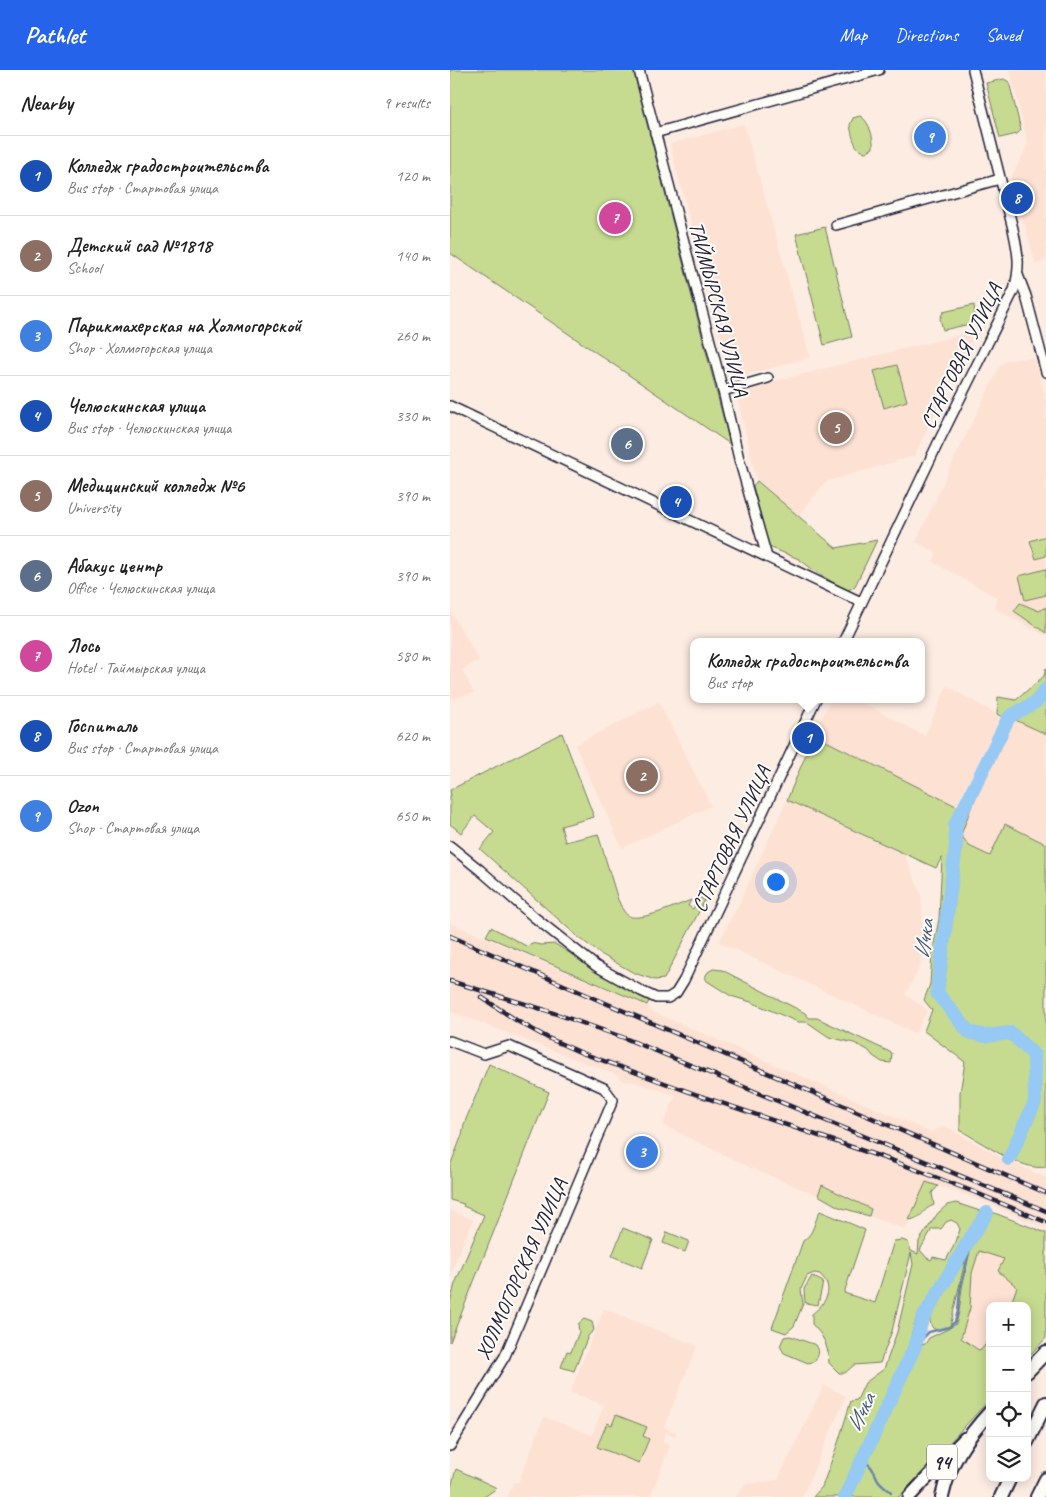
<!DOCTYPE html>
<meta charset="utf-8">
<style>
:root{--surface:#fff;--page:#f6f6f6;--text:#222;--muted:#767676;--line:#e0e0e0;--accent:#2563eb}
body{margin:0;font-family:Caveat,sans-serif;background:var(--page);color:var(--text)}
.controls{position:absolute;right:15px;bottom:15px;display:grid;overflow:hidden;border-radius:10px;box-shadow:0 2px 12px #0003}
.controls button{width:45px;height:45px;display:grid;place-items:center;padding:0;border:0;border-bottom:1px solid var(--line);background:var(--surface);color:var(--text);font:25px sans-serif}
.you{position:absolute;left:325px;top:811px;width:18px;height:18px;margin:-12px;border:4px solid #fff;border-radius:50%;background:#1a73e8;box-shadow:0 0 0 8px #1a73e833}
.badge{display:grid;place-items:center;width:32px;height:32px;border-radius:50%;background:var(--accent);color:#fff;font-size:16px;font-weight:700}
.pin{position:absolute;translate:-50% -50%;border:2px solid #fff;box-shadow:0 1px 5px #0006}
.popup{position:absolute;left:240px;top:568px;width:235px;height:65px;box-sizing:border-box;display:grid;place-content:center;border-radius:10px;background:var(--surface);filter:drop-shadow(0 1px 4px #0005);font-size:16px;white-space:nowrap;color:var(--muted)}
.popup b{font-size:19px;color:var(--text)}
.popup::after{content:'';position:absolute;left:50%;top:100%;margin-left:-10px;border:10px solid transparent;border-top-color:var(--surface)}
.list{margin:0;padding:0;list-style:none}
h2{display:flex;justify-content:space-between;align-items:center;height:65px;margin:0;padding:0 20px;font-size:21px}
h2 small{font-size:16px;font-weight:400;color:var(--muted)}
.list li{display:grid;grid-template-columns:32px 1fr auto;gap:15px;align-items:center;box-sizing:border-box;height:80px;padding:0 20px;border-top:1px solid var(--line)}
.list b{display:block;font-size:19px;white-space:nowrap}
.list p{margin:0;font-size:16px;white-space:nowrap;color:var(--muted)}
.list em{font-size:16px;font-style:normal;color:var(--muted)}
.icon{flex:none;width:28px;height:28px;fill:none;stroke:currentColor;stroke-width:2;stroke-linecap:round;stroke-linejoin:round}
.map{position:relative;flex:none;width:596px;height:1427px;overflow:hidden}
header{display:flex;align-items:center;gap:30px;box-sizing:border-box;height:70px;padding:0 25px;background:var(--accent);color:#fff}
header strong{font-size:24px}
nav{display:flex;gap:28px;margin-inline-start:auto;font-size:18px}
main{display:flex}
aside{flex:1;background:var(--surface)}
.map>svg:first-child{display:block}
.built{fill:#fde1d3}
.green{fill:#c6db90;stroke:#747e66;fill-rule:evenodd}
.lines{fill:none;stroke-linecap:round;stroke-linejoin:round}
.stream{stroke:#6886a9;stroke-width:2.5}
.river{stroke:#96c9f3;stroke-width:14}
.minor-casing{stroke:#22223b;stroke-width:12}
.major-casing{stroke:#22223b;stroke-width:15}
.highway-casing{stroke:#22223b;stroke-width:16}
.minor{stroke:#fdfcf7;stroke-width:9}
.major{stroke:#fdfcf7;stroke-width:11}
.highway{stroke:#fdfcf7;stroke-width:12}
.rail-casing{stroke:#22223b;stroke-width:4.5}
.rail{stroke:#fdfcf7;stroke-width:2.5;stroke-dasharray:8;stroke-linecap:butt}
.labels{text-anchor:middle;stroke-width:4;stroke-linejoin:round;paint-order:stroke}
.shield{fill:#fdfcf7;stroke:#646373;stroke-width:1}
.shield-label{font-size:20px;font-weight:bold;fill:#22223b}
.street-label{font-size:21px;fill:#22223b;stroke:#fdfcf7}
.water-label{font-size:22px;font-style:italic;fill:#4b5c7b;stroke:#fdfcf7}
</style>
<header>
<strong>Pathlet</strong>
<nav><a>Map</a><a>Directions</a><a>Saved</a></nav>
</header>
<main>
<aside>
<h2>Nearby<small>9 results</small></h2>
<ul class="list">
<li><span class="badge" style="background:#1a4fb4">1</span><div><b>Колледж градостроительства</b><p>Bus stop · Стартовая улица</p></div><em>120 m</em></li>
<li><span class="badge" style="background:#8d6e63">2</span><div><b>Детский сад №1818</b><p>School</p></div><em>140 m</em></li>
<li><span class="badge" style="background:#3f7fe0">3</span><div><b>Парикмахерская на Холмогорской</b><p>Shop · Холмогорская улица</p></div><em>260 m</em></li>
<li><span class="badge" style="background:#1a4fb4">4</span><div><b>Челюскинская улица</b><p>Bus stop · Челюскинская улица</p></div><em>330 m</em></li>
<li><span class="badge" style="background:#8d6e63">5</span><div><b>Медицинский колледж №6</b><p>University</p></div><em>390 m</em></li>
<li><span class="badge" style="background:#5c6f8a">6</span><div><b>Абакус центр</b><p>Office · Челюскинская улица</p></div><em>390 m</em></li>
<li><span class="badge" style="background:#d1479c">7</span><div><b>Лось</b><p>Hotel · Таймырская улица</p></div><em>580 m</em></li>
<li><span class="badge" style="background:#1a4fb4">8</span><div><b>Госпиталь</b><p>Bus stop · Стартовая улица</p></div><em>620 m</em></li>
<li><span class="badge" style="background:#3f7fe0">9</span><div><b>Ozon</b><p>Shop · Стартовая улица</p></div><em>650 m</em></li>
</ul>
</aside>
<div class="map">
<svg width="596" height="1427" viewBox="0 0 596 1427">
<rect width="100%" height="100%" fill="#fdece2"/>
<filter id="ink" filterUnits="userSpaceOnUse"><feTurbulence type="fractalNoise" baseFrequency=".02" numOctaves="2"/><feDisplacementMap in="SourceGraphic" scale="10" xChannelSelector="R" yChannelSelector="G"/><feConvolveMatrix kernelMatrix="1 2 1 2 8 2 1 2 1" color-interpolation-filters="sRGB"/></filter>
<g filter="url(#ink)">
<!-- built -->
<g class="built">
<path d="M560,0H596V191L586,194L561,108L578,74Z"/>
<path d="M294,54L360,287L282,309L220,74Z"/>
<path d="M526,261L464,386L375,412L348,447L307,411L286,322L337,308Z"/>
<path d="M582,288L586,292L596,332V564L594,565L544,538L548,528L483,492L487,483L466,472L501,396L550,296L557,290Z"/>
<path d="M0,540L29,590L12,600L24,623L0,629Z"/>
<path d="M497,616L557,650L512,740L364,665L381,629H406L475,666Z"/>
<path d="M209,632L261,736L172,778L125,675Z"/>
<path d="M563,649L596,664V774L555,754L540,786L519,776L510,765L528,719Z"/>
<path d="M337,730L454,784L471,824L473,871L470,896L455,925L478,940L465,963L269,872L288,836Z"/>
<path d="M0,853L197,936L200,938L201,941L480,1062L495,1056L552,1088L596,1108V1159L530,1130L476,1112L456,1159L419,1146L421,1138L372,1115L368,1125L357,1121L301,1098L213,1055L226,1025L181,1011L176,1012L170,1009L167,1005L0,941Z"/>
<path d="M0,1140L23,1150L0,1204Z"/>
<path d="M529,1181L555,1189L567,1217L560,1236H540V1269L530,1281L511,1268L520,1238L522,1203Z"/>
<path d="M154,1239L247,1276L214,1357L226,1363L225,1366L216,1363L212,1372L220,1376L200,1427H57L64,1412L68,1413L94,1347L142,1365L154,1335L120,1322Z"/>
<path d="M374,1315L396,1326L352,1427H286L295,1414L328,1410Z"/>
</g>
<!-- green -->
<g class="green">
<path d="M0,0H183L280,374L0,183Z"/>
<path d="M554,9L559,12L571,60L567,64L550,68L536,13Z"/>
<path d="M410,46C419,50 424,68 423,78L416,82C404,81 402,65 400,55L403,48Z"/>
<path d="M375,157L402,267L374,275L346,164Z"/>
<path d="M524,235L525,246L520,254L493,260L490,249L493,242Z"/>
<path d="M447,295L457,331L434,338L424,301Z"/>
<path d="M307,411L386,478L427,470L405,516L397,521L366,502L349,489L319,477L303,416Z"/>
<path d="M596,466V486L586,489L580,471Z"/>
<path d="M596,499V525L575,530L569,506Z"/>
<path d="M570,533L589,541L596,537V563L564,541Z"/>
<path d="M596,598V664L563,649L528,719L511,765L519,776L540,786L555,754L596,774V1097C573,1102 531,1072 510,1060V1023L515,992L474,961L482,940L474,930L480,914L482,884L489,849L492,787L486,798L337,730L364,665L512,739L557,650L547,644L548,627L566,630L594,606Z"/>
<path d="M112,663L144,747L111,756L115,772L148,764L168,830C171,835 173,843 179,846C190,852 228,835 241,830L238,836L243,839L246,833L251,828L255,830L214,909L205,910L184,903L149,883L127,866L30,779L44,762L25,746L11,763L0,754V726H1L0,720Z"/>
<path d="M41,857L78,877L81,873L91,875L105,874L159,908L199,931L197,935L36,866Z"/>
<path d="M263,899L272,900L355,943L359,948H367L442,983L441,993L432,992L423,986L418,980L404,973L379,967L357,952H348L301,932L281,926L257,911L255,907L258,902Z"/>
<path d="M39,994L99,1022L0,1272V1233L5,1214L34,1145L13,1136L14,1134L0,1130V1096L12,1065L14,1054Z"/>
<path d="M476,1112L488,1116L482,1123L484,1135C470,1140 475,1148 459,1150Z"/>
<path d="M372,1115L421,1139L419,1146L389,1137L368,1125Z"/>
<path d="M506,1133L533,1142L522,1163L512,1176L501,1196L497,1197L466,1248L461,1267L465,1276L475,1274L479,1268L498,1259L506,1254L509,1242L512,1218L523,1166L537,1143L542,1142L596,1163V1268L577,1288V1236H560L567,1217L548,1201L554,1189L529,1181L522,1203L520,1238L511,1268L530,1281L540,1269V1329L449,1427H363L372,1417L388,1373L401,1331L407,1330L415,1313L434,1299L447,1262L463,1194L461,1183L442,1261L430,1293L404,1295L395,1303H389L379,1293L378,1282L375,1272L370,1263L362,1254V1244C371,1237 381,1226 377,1214C376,1210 372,1207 370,1204L364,1203L357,1206L351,1219L353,1234L344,1256L336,1263L322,1258L353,1171C365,1162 363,1154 370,1141L404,1155L415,1160L394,1223L425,1233L444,1171L452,1170L458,1172L461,1181L468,1184L469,1171L488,1143L497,1135ZM501,1150L507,1153L510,1159L506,1172L496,1190L483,1187L481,1190L477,1188L470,1180L482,1159H491L496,1152Z"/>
<path d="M173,1158L203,1170L192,1198L162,1186Z"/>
<path d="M217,1162L239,1171L235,1182L213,1173Z"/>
<path d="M516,1181L517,1182L500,1257C497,1258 492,1260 489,1260C482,1260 480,1255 480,1249C482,1234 507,1196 516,1181Z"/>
<path d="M362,1206L373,1212L368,1235L355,1233L354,1219Z"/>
<path d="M134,1249L142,1252L144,1260L138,1266L124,1301L111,1297L117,1281L121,1282L129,1262L128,1254Z"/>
<path d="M340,1266L366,1275C370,1281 369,1285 365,1291L358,1293L334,1283L330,1276L334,1267Z"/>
<path d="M166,1345L197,1357L193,1366L199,1369L189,1393L147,1377L157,1353L162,1355Z"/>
<path d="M6,1399L47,1418L34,1427H0V1421Z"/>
</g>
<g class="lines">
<!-- stream -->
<g class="stream">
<path d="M465,1276L479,1262L499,1257L505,1252L508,1241L510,1220L523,1166"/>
<path d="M411,1391C422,1394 423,1400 428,1410C431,1414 436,1418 441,1422"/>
</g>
<!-- river -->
<g class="river">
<path d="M559,1089L585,1032L584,985L561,963L535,966L519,962L487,923L506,776L505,755L519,728L559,647L586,632L596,619"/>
<path d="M395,1427L465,1276L472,1250L515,1177L537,1143"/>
</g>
<!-- minor casing -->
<g class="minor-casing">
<g id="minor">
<path d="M189,0L273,321L289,389L317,487"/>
<path d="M205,63L429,0"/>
<path d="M386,155L550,109"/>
<path d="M568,205L576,226L596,302"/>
<path d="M273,321L318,308"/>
<path d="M0,336L411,532"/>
<path d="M393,572L489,371L564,220C571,196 568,182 563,159L523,0"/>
<path d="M0,776L30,800L84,847L146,896L191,921L206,928H218L226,923L234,910L366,629"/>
<path d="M0,971L34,984L59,976L154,1018L163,1030L55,1286L0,1376"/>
</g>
</g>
<!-- major casing -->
<g class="major-casing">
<path id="major" d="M459,1427L515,1368"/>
</g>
<!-- highway casing -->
<g class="highway-casing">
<g id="highway">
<path d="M577,1302L596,1282"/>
<path d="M577,1372L596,1333"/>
<path d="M492,1427C499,1393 517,1367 540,1342"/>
<path d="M551,1427L560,1408"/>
<path d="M587,1427L596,1409"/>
</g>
</g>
<!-- minor -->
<use href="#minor" class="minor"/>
<!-- major -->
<use href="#major" class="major"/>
<!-- highway -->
<use href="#highway" class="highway"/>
<!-- rail casing -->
<g class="rail-casing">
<g id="rail">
<path d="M0,866L596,1123"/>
<path d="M0,911L95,940L172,967L596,1141"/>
<path d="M31,927L69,952L98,968L132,983L245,1024L446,1092L524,1122L596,1152"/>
</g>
</g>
<!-- rail -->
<use href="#rail" class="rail"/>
</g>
</g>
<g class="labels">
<!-- shield labels -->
<rect class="shield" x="477" y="1374.5" width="30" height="35" rx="4"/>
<g class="shield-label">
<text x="492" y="1399">94</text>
</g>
<!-- street labels -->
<g class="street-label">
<text transform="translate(269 239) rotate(75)" y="7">ТАЙМЫРСКАЯ УЛИЦА</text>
<text transform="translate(511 286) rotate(-64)" y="7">СТАРТОВАЯ УЛИЦА</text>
<text transform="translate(281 769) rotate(-65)" y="7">СТАРТОВАЯ УЛИЦА</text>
<text transform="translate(71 1199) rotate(-66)" y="7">ХОЛМОГОРСКАЯ УЛИЦА</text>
</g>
<!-- water labels -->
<g class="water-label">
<text transform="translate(473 869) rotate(-83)" y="8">Ичка</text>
<text transform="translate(410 1342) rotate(-65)" y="8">Ичка</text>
</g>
</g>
</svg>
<div class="controls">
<button>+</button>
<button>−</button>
<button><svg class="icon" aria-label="locate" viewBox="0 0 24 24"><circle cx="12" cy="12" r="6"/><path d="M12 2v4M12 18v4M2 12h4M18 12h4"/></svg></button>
<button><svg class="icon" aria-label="layers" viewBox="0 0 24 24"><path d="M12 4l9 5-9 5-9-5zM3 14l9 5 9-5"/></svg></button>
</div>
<div class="you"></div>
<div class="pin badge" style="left:358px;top:668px;background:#1a4fb4">1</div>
<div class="popup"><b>Колледж градостроительства</b>Bus stop</div>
<div class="pin badge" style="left:192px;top:706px;background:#8d6e63">2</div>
<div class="pin badge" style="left:192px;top:1082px;background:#3f7fe0">3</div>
<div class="pin badge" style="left:226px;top:432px;background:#1a4fb4">4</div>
<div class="pin badge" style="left:386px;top:358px;background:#8d6e63">5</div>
<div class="pin badge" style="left:177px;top:374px;background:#5c6f8a">6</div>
<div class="pin badge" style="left:165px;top:148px;background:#d1479c">7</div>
<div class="pin badge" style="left:567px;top:128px;background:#1a4fb4">8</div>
<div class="pin badge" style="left:480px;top:67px;background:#3f7fe0">9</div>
</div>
</main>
